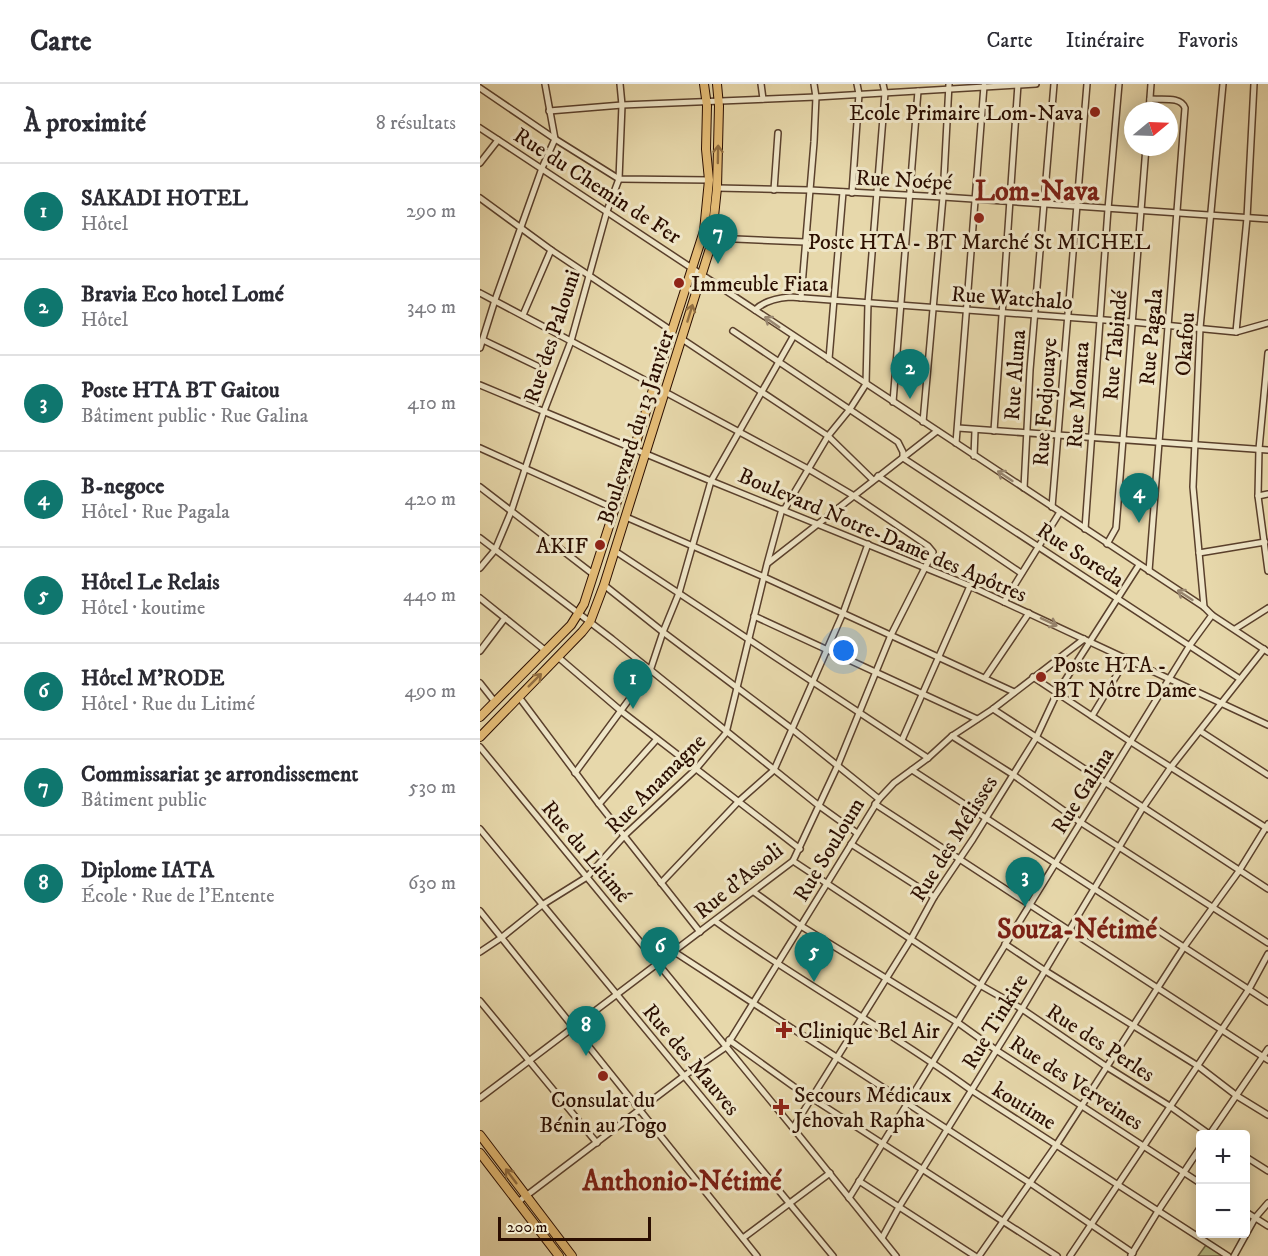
<!DOCTYPE html>
<html lang="fr">
<meta charset="utf-8">
<style>
:root{--surface:#fff;--page:#f2f2f3;--text:#2b2b33;--muted:#7c7c81;--line:#e1e1e2;--accent:#0f766e}
body{margin:0;font-family:"IM FELL DW Pica",serif;background:var(--page);color:var(--text)}
.controls{position:absolute;right:18px;bottom:18px;display:grid;overflow:hidden;border-radius:6px;box-shadow:0 3px 15px #0003}
.controls button{width:54px;height:54px;display:grid;place-items:center;padding:0;border:0;border-bottom:2px solid var(--line);background:var(--surface);color:var(--text);font:30px sans-serif}
.compass{position:absolute;left:644px;top:18px;width:54px;height:54px;border-radius:50%;background:var(--surface);box-shadow:0 3px 15px #0003;rotate:71deg}
.scale{position:absolute;left:18px;bottom:15px;width:153px;box-sizing:border-box;padding-left:6px;border:3px solid #2b0e01;border-top:0;font-size:16px;line-height:21px;white-space:nowrap;color:#2b0e01;-webkit-text-stroke:4px #efe6c8;paint-order:stroke}
.you{position:absolute;left:364px;top:567px;width:21px;height:21px;margin:-15px;border:4px solid #fff;border-radius:50%;background:#1a73e8;box-shadow:0 0 0 9px #1a73e833}
.badge{display:grid;place-items:center;width:39px;height:39px;border-radius:50%;background:var(--accent);color:#fff;font-size:20px;font-weight:700}
.pin{position:absolute;translate:-50% -50px;filter:drop-shadow(0 2px 3px #0008)}
.pin::after{content:'';position:absolute;top:32px;width:21px;height:18px;background:inherit;clip-path:polygon(0 0,100% 0,50% 100%)}
.list{margin:0;padding:0;list-style:none}
h2{display:flex;justify-content:space-between;align-items:center;height:78px;margin:0;padding:0 24px;font-size:26px}
h2 small{font-size:20px;font-weight:400;color:var(--muted)}
.list li{display:grid;grid-template-columns:39px 1fr auto;gap:18px;align-items:center;box-sizing:border-box;height:96px;padding:0 24px;border-top:2px solid var(--line)}
.list b{display:block;font-size:22px;white-space:nowrap}
.list p{margin:0;font-size:20px;white-space:nowrap;color:var(--muted)}
.list em{font-size:20px;font-style:normal;color:var(--muted)}
.map{position:relative;flex:none;width:788px;height:1172px;overflow:hidden}
header{display:flex;align-items:center;gap:36px;box-sizing:border-box;height:84px;padding:0 30px;background:var(--surface);border-bottom:2px solid var(--line)}
header strong{font-size:28px}
nav{display:flex;gap:33px;margin-inline-start:auto;font-size:21px}
main{display:flex}
aside{flex:1;background:var(--surface)}
.map>svg:first-child{display:block}
.green{fill:#b8be87;stroke:#726644;stroke-width:1.5}
.lines{fill:none;stroke-linecap:round;stroke-linejoin:round}
.minor-casing{stroke:#5a402c;stroke-width:8}
.highway-casing{stroke:#2b0e01;stroke-width:10}
.minor{stroke:#efe6c8;stroke-width:5}
.highway{stroke:#e4bc76;stroke-width:8}
.oneway{stroke:#916e41}
.oneway2{stroke:#97856e}
.poi-dot{fill:#8f2418;stroke:#efe6c8;stroke-width:2}
.labels{text-anchor:middle;stroke-width:6;stroke-linejoin:round;paint-order:stroke}
.poi-label{font-size:22px;fill:#2b0e01;stroke:#efe6c8;text-anchor:start}
.street-label{font-size:22px;fill:#2b0e01;stroke:#efe6c8}
.district-label{font-size:28px;font-weight:bold;fill:#7a1f14;stroke:#efe6c8}
</style>
<header>
<strong>Carte</strong>
<nav><a>Carte</a><a>Itinéraire</a><a>Favoris</a></nav>
</header>
<main>
<aside>
<h2>À proximité<small>8 résultats</small></h2>
<ul class="list">
<li><span class="badge">1</span><div><b>SAKADI HOTEL</b><p>Hôtel</p></div><em>290 m</em></li>
<li><span class="badge">2</span><div><b>Bravia Eco hotel Lomé</b><p>Hôtel</p></div><em>340 m</em></li>
<li><span class="badge">3</span><div><b>Poste HTA BT Gaitou</b><p>Bâtiment public · Rue Galina</p></div><em>410 m</em></li>
<li><span class="badge">4</span><div><b>B-negoce</b><p>Hôtel · Rue Pagala</p></div><em>420 m</em></li>
<li><span class="badge">5</span><div><b>Hôtel Le Relais</b><p>Hôtel · koutime</p></div><em>440 m</em></li>
<li><span class="badge">6</span><div><b>Hôtel M'RODE</b><p>Hôtel · Rue du Litimé</p></div><em>490 m</em></li>
<li><span class="badge">7</span><div><b>Commissariat 3e arrondissement</b><p>Bâtiment public</p></div><em>530 m</em></li>
<li><span class="badge">8</span><div><b>Diplome IATA</b><p>École · Rue de l'Entente</p></div><em>630 m</em></li>
</ul>
</aside>
<div class="map">
<svg width="788" height="1172" viewBox="0 0 788 1172">
<rect width="100%" height="100%" fill="#e7d8ab"/>
<filter id="stains"><feTurbulence type="fractalNoise" baseFrequency=".00333" numOctaves="4"/><feColorMatrix values="0 0 0 0 .2 0 0 0 0 .09 0 0 0 0 .02 0 0 0 .5 -.17"/></filter>
<radialGradient id="worn" r=".72"><stop offset=".6" stop-color="#630" stop-opacity="0"/><stop offset="1" stop-color="#630" stop-opacity=".3"/></radialGradient>
<!-- green -->
<path class="green" d="M726,1161L743,1172H718Z"/>
<g class="lines">
<!-- minor casing -->
<g class="minor-casing">
<g id="minor">
<path d="M281,0L283,15"/>
<path d="M0,4L75,55L139,95L229,96"/>
<path d="M69,27L142,21L336,13L556,0"/>
<path d="M669,27L671,0"/>
<path d="M0,44L724,523L732,531L788,568"/>
<path d="M0,79L18,56"/>
<path d="M237,104L330,106L463,113L788,135"/>
<path d="M294,106L298,49"/>
<path d="M372,109L379,10L377,0"/>
<path d="M0,114L71,166L192,247"/>
<path d="M233,154L325,158"/>
<path d="M0,209L174,301"/>
<path d="M321,214L334,58L336,13L334,0"/>
<path d="M275,226C284,217 298,214 310,213L652,238L756,248L788,239"/>
<path d="M43,231L71,166"/>
<path d="M253,247L418,358L423,368V374L760,595"/>
<path d="M756,248L767,134L774,0"/>
<path d="M202,255L348,352L393,396"/>
<path d="M3,256L57,282"/>
<path d="M0,264L15,216L62,84L75,55L65,0"/>
<path d="M788,269L779,365L778,412L788,487"/>
<path d="M349,275L363,108"/>
<path d="M0,301L231,397L490,502L788,641"/>
<path d="M413,318L438,7"/>
<path d="M443,338L463,113L469,0"/>
<path d="M478,344L788,366"/>
<path d="M514,347L538,0"/>
<path d="M476,359L504,2"/>
<path d="M0,364L135,425"/>
<path d="M494,372L495,347"/>
<path d="M398,392L541,489"/>
<path d="M0,403L113,490"/>
<path d="M544,404L550,286L574,0"/>
<path d="M778,412L788,410"/>
<path d="M572,423L607,0"/>
<path d="M304,426L348,352L370,325L386,300L388,219L405,9L403,0"/>
<path d="M146,433L284,493L534,608"/>
<path d="M605,445L628,125L639,0"/>
<path d="M0,454L132,555L338,721L377,749"/>
<path d="M627,460L636,444L666,63"/>
<path d="M135,467L448,674"/>
<path d="M719,469L785,458"/>
<path d="M288,479L457,347"/>
<path d="M0,484L15,466L31,428L64,327L91,257L127,127L139,95L142,21L140,0"/>
<path d="M669,487L705,24C701,12 682,16 670,15"/>
<path d="M124,501L183,548L312,645L399,715"/>
<path d="M0,514L66,567"/>
<path d="M524,518L580,428"/>
<path d="M724,523L713,403L720,244L743,0"/>
<path d="M274,532L497,635"/>
<path d="M755,545L788,524"/>
<path d="M0,567L25,534"/>
<path d="M78,573L141,627L320,765"/>
<path d="M553,593L651,658L788,745"/>
<path d="M505,594L549,529"/>
<path d="M0,599L15,618"/>
<path d="M39,613L119,720L220,848"/>
<path d="M513,625L788,805"/>
<path d="M612,632L647,574"/>
<path d="M720,647L788,691"/>
<path d="M472,652L532,690L600,738L788,859"/>
<path d="M422,656L490,502"/>
<path d="M0,663L313,1044L416,1172"/>
<path d="M432,686L788,918"/>
<path d="M95,689L170,587L183,548L199,509L231,397L313,253"/>
<path d="M119,720L177,655"/>
<path d="M395,720L788,976"/>
<path d="M0,745L353,1172"/>
<path d="M371,760L454,813"/>
<path d="M313,777L500,901L542,925L627,983L691,1023L729,1050"/>
<path d="M181,799L259,717L294,686L363,529L388,460"/>
<path d="M274,808L321,842L477,938L516,966L720,1099"/>
<path d="M0,827L277,1172"/>
<path d="M235,837C318,897 409,946 491,1006L748,1172"/>
<path d="M525,860L564,886L718,982L757,1012L788,1031"/>
<path d="M193,867L550,1099L653,1169"/>
<path d="M0,868L21,854L62,821L107,793L145,751L216,685L246,649L287,480L302,425"/>
<path d="M0,917L117,1059"/>
<path d="M249,956L313,1002L577,1172"/>
<path d="M0,1014L313,777L357,683L411,551L453,468L448,462L374,412L330,386L185,308"/>
<path d="M313,1044L431,855L454,813L493,755L556,654L577,609L659,481"/>
<path d="M730,1050L788,965"/>
<path d="M766,1073L788,1087"/>
<path d="M379,1097L495,1172"/>
<path d="M369,1114L710,561L732,531"/>
<path d="M38,1118L204,992L246,963L399,715L414,699L448,674L472,652L513,625L604,555"/>
<path d="M766,1128L788,1142"/>
<path d="M263,1154L350,1089"/>
<path d="M402,1154L419,1123L542,925L662,725L691,683L784,565"/>
<path d="M651,1171L678,1127L720,1064"/>
<path d="M499,1172L577,1060L704,863L759,787L788,740"/>
<path d="M590,1172L769,905L788,870"/>
<path d="M754,1172L775,1134L788,1119"/>
</g>
</g>
<!-- highway casing -->
<g class="highway-casing">
<g id="highway">
<path d="M0,633L91,541L104,520L224,147L229,96L226,65L227,22L224,0"/>
<path d="M0,653L102,548L110,538L124,501L231,161L237,104L239,22L237,0"/>
<path d="M0,1051L92,1172"/>
<path d="M0,1069L79,1172"/>
</g>
</g>
<!-- minor -->
<use href="#minor" class="minor"/>
<!-- highway -->
<use href="#highway" class="highway"/>
</g>
<!-- one-way arrows -->
<defs><path id="oneway-shaft" d="M-6 0H5M1.5-3L5.5 0L1.5 3" fill="none" stroke-width="1.6" stroke-linecap="round" stroke-linejoin="round" transform="scale(1.5)"/></defs>
<g class="oneway">
<use href="#oneway-shaft" transform="translate(238 70) rotate(-89)"/>
<use href="#oneway-shaft" transform="translate(210 229) rotate(-73)"/>
<use href="#oneway-shaft" transform="translate(55 596) rotate(-45)"/>
<use href="#oneway-shaft" transform="translate(31 1092) rotate(-127)"/>
</g>
<g class="oneway2">
<use href="#oneway-shaft" transform="translate(292 238) rotate(-145)"/>
<use href="#oneway-shaft" transform="translate(525 392) rotate(-146)"/>
<use href="#oneway-shaft" transform="translate(705 511) rotate(-147)"/>
<use href="#oneway-shaft" transform="translate(569 538) rotate(25)"/>
</g>
<!-- markers -->
<g class="poi-dot">
<circle cx="615" cy="28" r="6"/>
<circle cx="499" cy="134" r="6"/>
<circle cx="199" cy="199" r="6"/>
<circle cx="120" cy="461" r="6"/>
<circle cx="561" cy="593" r="6"/>
<path d="M301 937h6v6h6v6h-6v6h-6v-6h-6v-6h6z"/>
<circle cx="123" cy="992" r="6"/>
<path d="M298 1014h6v6h6v6h-6v6h-6v-6h-6v-6h6z"/>
</g>
<g class="labels">
<!-- poi labels -->
<g class="poi-label">
<text x="603" y="36" text-anchor="end">Ecole Primaire Lom-Nava</text>
<text x="499" y="165" text-anchor="middle">Poste HTA - BT Marché St MICHEL</text>
<text x="211" y="207">Immeuble Fiata</text>
<text x="108" y="469" text-anchor="end">AKIF</text>
<text x="573" y="588">Poste HTA -<tspan x="573" dy="25">BT Nôtre Dame</tspan></text>
<text x="318" y="954">Clinique Bel Air</text>
<text x="314" y="1018">Secours Médicaux<tspan x="314" dy="25">Jehovah Rapha</tspan></text>
<text x="123" y="1023" text-anchor="middle">Consulat du<tspan x="123" dy="25">Bénin au Togo</tspan></text>
</g>
<!-- street labels -->
<g class="street-label">
<text transform="translate(424 95) rotate(3)" y="8">Rue Noépé</text>
<text transform="translate(118 101) rotate(33)" y="8">Rue du Chemin de Fer</text>
<text transform="translate(532 213) rotate(4)" y="8">Rue Watchalo</text>
<text transform="translate(71 252) rotate(-72)" y="8">Rue des Palouni</text>
<text transform="translate(670 253) rotate(-85)" y="8">Rue Pagala</text>
<text transform="translate(704 260) rotate(-86)" y="8">Okafou</text>
<text transform="translate(634 261) rotate(-85)" y="8">Rue Tabindé</text>
<text transform="translate(534 291) rotate(-86)" y="8">Rue Aluna</text>
<text transform="translate(597 311) rotate(-86)" y="8">Rue Monata</text>
<text transform="translate(564 318) rotate(-86)" y="8">Rue Fodjouaye</text>
<text transform="translate(155 343) rotate(-72)" y="8">Boulevard du 13 Janvier</text>
<text transform="translate(403 450) rotate(23)" y="8">Boulevard Notre-Dame des Apôtres</text>
<text transform="translate(601 470) rotate(33)" y="8">Rue Soreda</text>
<text transform="translate(175 699) rotate(-45)" y="8">Rue Anamagne</text>
<text transform="translate(602 706) rotate(-58)" y="8">Rue Galina</text>
<text transform="translate(473 754) rotate(-58)" y="8">Rue des Mélisses</text>
<text transform="translate(348 765) rotate(-59)" y="8">Rue Souloum</text>
<text transform="translate(107 767) rotate(50)" y="8">Rue du Litimé</text>
<text transform="translate(258 796) rotate(-39)" y="8">Rue d'Assoli</text>
<text transform="translate(514 937) rotate(-59)" y="8">Rue Tinkire</text>
<text transform="translate(621 958) rotate(33)" y="8">Rue des Perles</text>
<text transform="translate(212 975) rotate(50)" y="8">Rue des Mauves</text>
<text transform="translate(597 998) rotate(33)" y="8">Rue des Verveines</text>
<text transform="translate(545 1021) rotate(32)" y="8">koutime</text>
</g>
<!-- district labels -->
<g class="district-label">
<text x="557" y="116">Lom-Nava</text>
<text x="597" y="854">Souza-Nétimé</text>
<text x="202" y="1106">Anthonio-Nétimé</text>
</g>
</g>
<rect width="100%" height="100%" filter="url(#stains)"/>
<rect width="100%" height="100%" fill="url(#worn)"/>
</svg>
<div class="controls">
<button>+</button>
<button>−</button>
</div>
<svg class="compass" viewBox="-18 -18 36 36"><path d="M0-13l5 13h-10z" fill="#e53935"/><path d="M0 13l5-13h-10z" fill="#7c7c81"/></svg>
<div class="scale">200 m</div>
<div class="you"></div>
<div class="pin badge" style="left:153px;top:625px">1</div>
<div class="pin badge" style="left:430px;top:315px">2</div>
<div class="pin badge" style="left:545px;top:823px">3</div>
<div class="pin badge" style="left:659px;top:439px">4</div>
<div class="pin badge" style="left:334px;top:898px">5</div>
<div class="pin badge" style="left:180px;top:893px">6</div>
<div class="pin badge" style="left:238px;top:180px">7</div>
<div class="pin badge" style="left:106px;top:972px">8</div>
</div>
</main>
